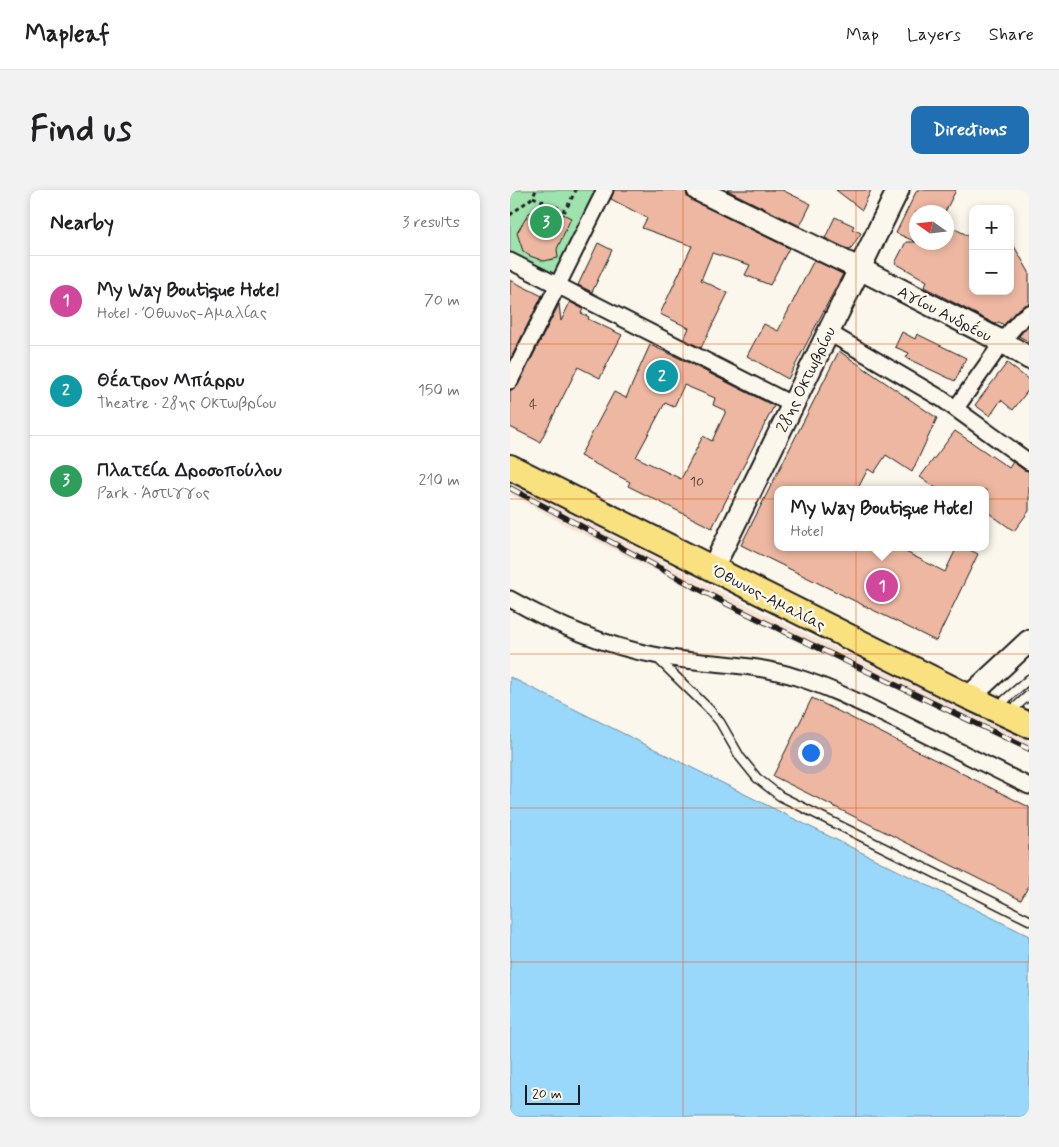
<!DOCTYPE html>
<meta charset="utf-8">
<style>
:root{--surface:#fff;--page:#f2f2f2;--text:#202124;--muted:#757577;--line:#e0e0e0;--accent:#1f6fb2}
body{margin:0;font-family:Mynerve,sans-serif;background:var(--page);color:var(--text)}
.controls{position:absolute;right:15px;top:15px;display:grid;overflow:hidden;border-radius:10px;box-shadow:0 2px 8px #0003}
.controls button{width:45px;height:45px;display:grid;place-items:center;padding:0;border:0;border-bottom:1px solid var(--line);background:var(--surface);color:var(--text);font:25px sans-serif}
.compass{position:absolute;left:399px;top:15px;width:45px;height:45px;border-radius:50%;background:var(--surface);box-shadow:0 2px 8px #0003;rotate:284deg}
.scale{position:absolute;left:15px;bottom:12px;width:55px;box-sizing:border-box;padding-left:5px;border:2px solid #1c1c1c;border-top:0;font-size:14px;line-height:18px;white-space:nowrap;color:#1c1c1c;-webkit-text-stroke:4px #fbf7ec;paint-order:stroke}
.you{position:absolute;left:300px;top:562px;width:18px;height:18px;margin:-12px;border:4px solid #fff;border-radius:50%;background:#1a73e8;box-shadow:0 0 0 8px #1a73e833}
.badge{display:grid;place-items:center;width:32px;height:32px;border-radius:50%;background:var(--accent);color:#fff;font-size:16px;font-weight:700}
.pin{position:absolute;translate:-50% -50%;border:2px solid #fff;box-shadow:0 1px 5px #0006}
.popup{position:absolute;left:264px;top:296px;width:215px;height:65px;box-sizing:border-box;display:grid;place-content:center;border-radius:10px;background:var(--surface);filter:drop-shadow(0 1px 4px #0005);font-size:16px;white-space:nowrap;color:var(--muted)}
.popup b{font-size:19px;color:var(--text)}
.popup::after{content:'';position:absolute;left:50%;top:100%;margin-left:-10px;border:10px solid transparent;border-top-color:var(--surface)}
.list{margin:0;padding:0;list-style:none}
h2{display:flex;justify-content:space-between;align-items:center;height:65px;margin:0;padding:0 20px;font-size:21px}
h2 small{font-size:16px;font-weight:400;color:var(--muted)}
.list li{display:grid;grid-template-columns:32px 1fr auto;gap:15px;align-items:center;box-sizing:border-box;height:90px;padding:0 20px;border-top:1px solid var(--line)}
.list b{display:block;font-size:19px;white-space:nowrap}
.list p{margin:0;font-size:16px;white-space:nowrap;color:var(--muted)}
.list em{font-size:16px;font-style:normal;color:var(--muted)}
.map{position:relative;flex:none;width:519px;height:927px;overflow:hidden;border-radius:10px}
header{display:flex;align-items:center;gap:30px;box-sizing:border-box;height:70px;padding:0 25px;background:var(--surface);border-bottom:1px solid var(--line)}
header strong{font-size:24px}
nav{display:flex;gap:28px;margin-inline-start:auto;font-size:18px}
.intro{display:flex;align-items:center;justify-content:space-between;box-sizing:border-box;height:120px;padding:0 30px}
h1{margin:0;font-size:35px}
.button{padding:12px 22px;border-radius:10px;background:var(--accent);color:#fff;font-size:18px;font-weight:700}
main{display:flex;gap:30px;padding:0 30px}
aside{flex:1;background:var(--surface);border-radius:10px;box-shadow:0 2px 8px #0003}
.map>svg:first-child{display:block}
.built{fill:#f7e4d6}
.green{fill:#9ee2ad;stroke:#5d7f64}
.water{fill:#9ad8fb;stroke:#688da2}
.building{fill:#edb7a1;stroke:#1c1c1c;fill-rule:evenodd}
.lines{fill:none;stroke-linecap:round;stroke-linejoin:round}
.lane-casing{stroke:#1c1c1c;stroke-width:11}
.street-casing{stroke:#1c1c1c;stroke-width:19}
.secondary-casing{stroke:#1c1c1c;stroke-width:25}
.primary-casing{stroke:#1c1c1c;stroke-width:28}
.path{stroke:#1c1c1c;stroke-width:3;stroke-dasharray:4 4;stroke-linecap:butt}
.lane{stroke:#fbf7ec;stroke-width:8}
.street{stroke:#fbf7ec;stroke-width:15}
.secondary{stroke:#fbf7ec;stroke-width:21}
.primary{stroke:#fae180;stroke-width:24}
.rail-casing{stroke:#1c1c1c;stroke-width:5.5}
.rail{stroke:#fbf7ec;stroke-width:4;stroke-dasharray:11;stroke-linecap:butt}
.grid{fill:none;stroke:#e8590c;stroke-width:1;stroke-opacity:0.55}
.labels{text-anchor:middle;stroke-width:5;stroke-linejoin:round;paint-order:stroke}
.number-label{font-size:14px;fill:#50433d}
.street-label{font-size:16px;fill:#1c1c1c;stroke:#fbf7ec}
</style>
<header>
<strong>Mapleaf</strong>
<nav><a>Map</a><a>Layers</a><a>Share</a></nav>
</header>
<div class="intro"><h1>Find us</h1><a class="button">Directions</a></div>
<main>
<aside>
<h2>Nearby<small>3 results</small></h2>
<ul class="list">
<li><span class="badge" style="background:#d1479c">1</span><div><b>My Way Boutique Hotel</b><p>Hotel · Όθωνος-Αμαλίας</p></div><em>70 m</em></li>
<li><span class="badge" style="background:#0f9aa8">2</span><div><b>Θέατρον Μπάρρυ</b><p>Theatre · 28ης Οκτωβρίου</p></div><em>150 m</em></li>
<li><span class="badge" style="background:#2e9e5b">3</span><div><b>Πλατεία Δροσοπούλου</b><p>Park · Άστιγγος</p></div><em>210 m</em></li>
</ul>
</aside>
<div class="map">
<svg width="519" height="927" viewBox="0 0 519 927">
<rect width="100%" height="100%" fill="#fbf7ec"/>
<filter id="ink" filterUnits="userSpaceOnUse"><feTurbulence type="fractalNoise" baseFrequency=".02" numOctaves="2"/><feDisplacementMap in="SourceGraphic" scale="10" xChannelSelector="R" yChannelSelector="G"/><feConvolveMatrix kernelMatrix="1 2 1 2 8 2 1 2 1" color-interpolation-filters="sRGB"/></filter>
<g filter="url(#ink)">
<!-- built -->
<path class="built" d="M0,292L253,423L519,551V562L248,433L59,337L0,304Z"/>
<!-- green -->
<path class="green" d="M0,0H90L44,87L0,64Z"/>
<!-- water -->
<path class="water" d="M0,487L519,746V927H0Z"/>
<!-- building -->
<g class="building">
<path d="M104,0H176L177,7L183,11L279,58L260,95L235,85L240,75L202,63L191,90L218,103L191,158L174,149L179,138L150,124L182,56L132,38L137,28L101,9Z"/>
<path d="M217,0H272L301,14L290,36Z"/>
<path d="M326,0H361L352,20Z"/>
<path d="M407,0H446L435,22H406V52H436L443,38L463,48V101H500V49L519,82V114L506,121L494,135L489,132L485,134L414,97L417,91L385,73L396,52H406L386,43Z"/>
<path d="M38,17L61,28L47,59L48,68L34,71L20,66L13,61L7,43L19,23Z"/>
<path d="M325,27L344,36L342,39L351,43L340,60L315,48Z"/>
<path d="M88,53L102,60L82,102L68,95Z"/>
<path d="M304,70L333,84L278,189L237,166L254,134L268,141Z"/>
<path d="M0,90L32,106L0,170Z"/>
<path d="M60,112L73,119L71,123L79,127L78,129L112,145L90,188L68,177L30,252L0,237V200L5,199L8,195L49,114L51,131Z"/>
<path d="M519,135V152L509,146Z"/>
<path d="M392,142L405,149L407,144L456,168L445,191L396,168L399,163L385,157Z"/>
<path d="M140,155L165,166L264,216L202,338L118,296L120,292L70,266L104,202L116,208ZM174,195L205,208L203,215L216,221L202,251L193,246L171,289L126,267L155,213L164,217Z"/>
<path d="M329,161L427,228L402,282L376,265L364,283L358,279L347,300H268V357H386L435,382L447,357H454L468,364L426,451L231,355Z"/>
<path d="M497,173L519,190V199L503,220L491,210L480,226L465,215Z"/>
<path d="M445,241L499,278L503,272L514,280L519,281V321L504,341L476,321V300H429L410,287Z"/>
<path d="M302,508L519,617V695L511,710L263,586Z"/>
</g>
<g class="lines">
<!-- lane casing -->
<g class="lane-casing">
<g id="lane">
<path d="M148,469L199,519L210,532L230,567L247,588L270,606L519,730"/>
<path d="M488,516L519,489"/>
<path d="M500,522L519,505"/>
</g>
</g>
<!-- street casing -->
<g class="street-casing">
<g id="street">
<path d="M0,71L283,215"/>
<path d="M318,142L432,209L519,272"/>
<path d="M0,191L95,0"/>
<path d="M446,218L499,143L512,128L519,123"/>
<path d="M0,409C46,435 92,455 144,465C190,475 241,472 286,487C322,498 356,516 390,532C433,553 476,575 519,596"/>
</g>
</g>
<!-- secondary casing -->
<g class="secondary-casing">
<g id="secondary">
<path d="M188,0L350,79L493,152L519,168"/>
<path d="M203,378L388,0"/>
<path d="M459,507L519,451"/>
</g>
</g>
<!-- primary casing -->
<g class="primary-casing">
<path id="primary" d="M0,277L459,507L519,535"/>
</g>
<!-- path -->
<g class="path">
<path d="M23,7L55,21L66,0"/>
<path d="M0,25L23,7L26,0"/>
</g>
<!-- lane -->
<use href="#lane" class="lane"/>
<!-- street -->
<use href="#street" class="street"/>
<!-- secondary -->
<use href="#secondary" class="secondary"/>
<!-- primary -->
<use href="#primary" class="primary"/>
<!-- rail casing -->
<g class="rail-casing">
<path id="rail" d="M0,298L217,414L519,559"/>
</g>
<!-- rail -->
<use href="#rail" class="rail"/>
</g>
</g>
<!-- grid -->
<path class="grid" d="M173,0V927M346,0V927M0,154H519M0,309H519M0,464H519M0,618H519M0,772H519"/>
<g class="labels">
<!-- number labels -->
<g class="number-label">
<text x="23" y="219">4</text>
<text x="187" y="296">10</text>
</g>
<!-- street labels -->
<g class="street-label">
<text transform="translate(435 123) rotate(27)" y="6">Αγίου Ανδρέου</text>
<text transform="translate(295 189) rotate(-64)" y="6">28ης Οκτωβρίου</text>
<text transform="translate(259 407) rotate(27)" y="6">Όθωνος-Αμαλίας</text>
</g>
</g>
</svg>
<div class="controls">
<button>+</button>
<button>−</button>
</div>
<svg class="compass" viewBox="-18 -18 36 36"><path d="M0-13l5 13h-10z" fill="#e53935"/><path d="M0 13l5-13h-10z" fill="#757577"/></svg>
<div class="scale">20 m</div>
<div class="you"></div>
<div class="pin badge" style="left:372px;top:396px;background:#d1479c">1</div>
<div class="popup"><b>My Way Boutique Hotel</b>Hotel</div>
<div class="pin badge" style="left:152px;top:186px;background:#0f9aa8">2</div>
<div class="pin badge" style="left:36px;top:32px;background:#2e9e5b">3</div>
</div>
</main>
